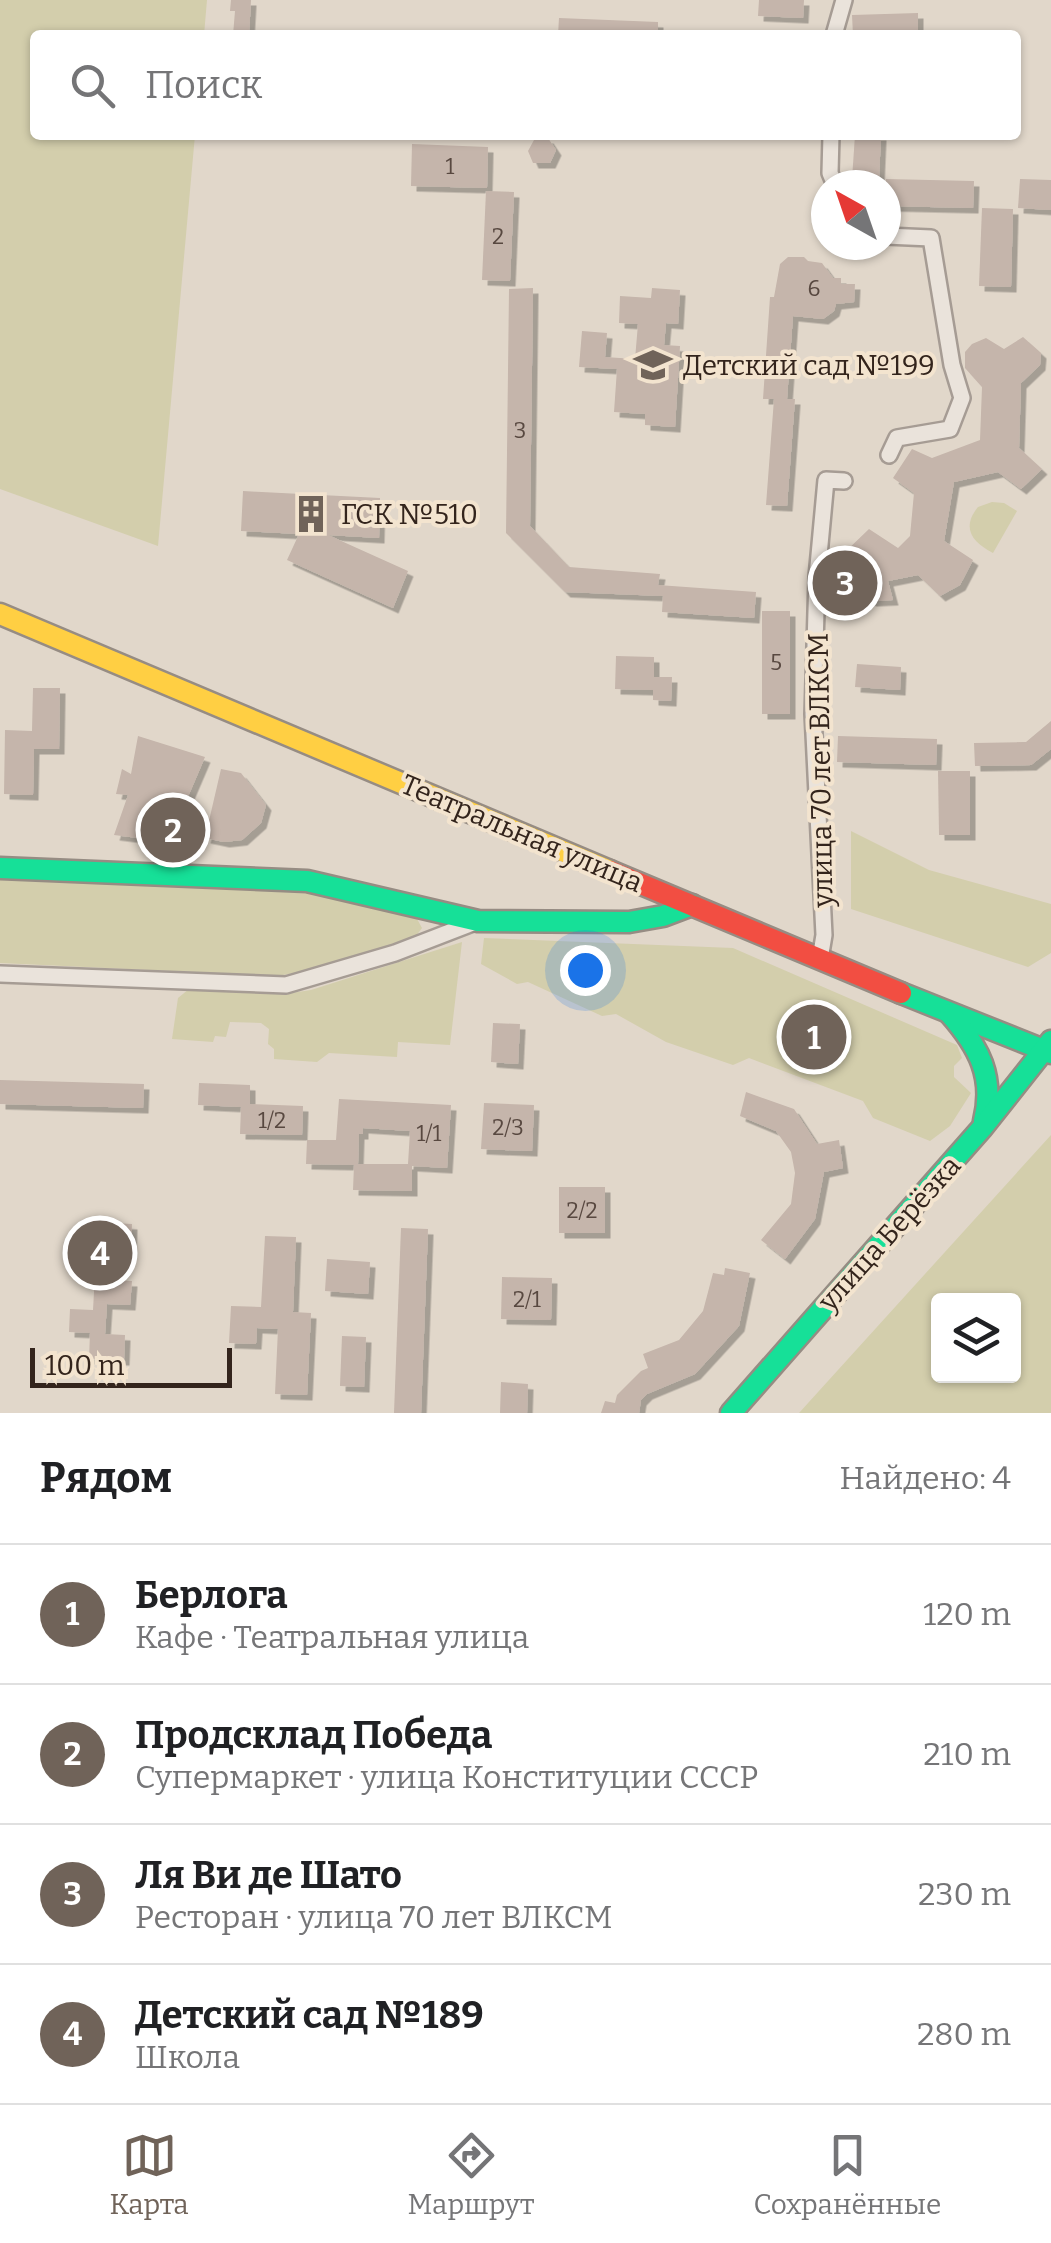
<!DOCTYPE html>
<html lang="ru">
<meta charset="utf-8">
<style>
:root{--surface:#fff;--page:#f6f6f6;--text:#202124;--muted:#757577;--line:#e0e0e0;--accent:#706359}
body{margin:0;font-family:Bitter,serif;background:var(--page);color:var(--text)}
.controls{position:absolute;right:30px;bottom:30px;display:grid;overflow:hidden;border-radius:10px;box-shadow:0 2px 8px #0004}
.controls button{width:90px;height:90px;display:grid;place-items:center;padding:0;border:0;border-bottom:2px solid var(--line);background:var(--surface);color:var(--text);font:50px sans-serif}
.compass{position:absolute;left:811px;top:170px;width:90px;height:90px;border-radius:50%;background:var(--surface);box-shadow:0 2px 8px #0004;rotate:320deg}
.scale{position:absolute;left:30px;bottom:25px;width:202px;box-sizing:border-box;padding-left:10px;border:5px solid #33241c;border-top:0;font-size:28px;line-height:35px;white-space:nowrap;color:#33241c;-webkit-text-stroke:8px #f3e4cf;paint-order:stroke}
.you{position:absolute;left:585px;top:970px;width:35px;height:35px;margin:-25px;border:8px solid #fff;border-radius:50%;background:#1a73e8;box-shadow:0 0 0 15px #1a73e833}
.badge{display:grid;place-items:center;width:65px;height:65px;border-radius:50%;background:var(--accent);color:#fff;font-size:32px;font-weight:700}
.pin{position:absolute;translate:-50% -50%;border:5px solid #fff;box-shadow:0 2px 10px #0006}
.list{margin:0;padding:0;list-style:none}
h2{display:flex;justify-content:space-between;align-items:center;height:130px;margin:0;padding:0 40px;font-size:42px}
h2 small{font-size:32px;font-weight:400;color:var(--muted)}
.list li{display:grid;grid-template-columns:65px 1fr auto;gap:30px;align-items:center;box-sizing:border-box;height:140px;padding:0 40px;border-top:2px solid var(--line)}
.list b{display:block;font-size:38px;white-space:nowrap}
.list p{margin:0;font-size:32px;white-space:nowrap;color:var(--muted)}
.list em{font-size:32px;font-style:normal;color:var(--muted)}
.icon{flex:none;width:55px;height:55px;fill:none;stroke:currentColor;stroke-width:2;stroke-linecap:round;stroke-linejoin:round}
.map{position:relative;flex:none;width:1051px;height:1413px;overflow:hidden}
.search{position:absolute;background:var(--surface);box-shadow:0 2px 8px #0004;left:30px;right:30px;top:30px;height:110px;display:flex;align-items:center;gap:25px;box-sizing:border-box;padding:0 35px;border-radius:10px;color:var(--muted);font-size:38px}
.sheet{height:690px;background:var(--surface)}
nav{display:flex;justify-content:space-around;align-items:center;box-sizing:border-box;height:140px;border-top:2px solid var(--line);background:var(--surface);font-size:28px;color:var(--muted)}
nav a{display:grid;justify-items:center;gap:5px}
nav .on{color:var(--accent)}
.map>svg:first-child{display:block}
.green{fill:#d3ceac;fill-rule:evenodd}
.building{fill:#c5b5ab;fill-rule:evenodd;filter:url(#shadow)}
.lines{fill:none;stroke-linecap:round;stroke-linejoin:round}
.street-casing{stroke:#a69c94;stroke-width:20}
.fast-casing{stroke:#968c83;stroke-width:25}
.slow-casing{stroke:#968c83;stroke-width:25}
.jam-casing{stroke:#968c83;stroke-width:25}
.street{stroke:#eae3db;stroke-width:15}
.fast{stroke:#16e098;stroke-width:20}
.slow{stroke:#ffcf43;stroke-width:20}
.jam{stroke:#f24e42;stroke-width:20}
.labels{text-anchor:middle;stroke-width:8;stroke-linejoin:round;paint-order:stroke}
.number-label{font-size:22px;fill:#584840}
.poi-label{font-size:28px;fill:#33241c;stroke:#f3e4cf;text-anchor:start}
.street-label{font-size:28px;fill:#33241c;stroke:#f3e4cf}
</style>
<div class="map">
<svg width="1051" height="1413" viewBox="0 0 1051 1413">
<defs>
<filter id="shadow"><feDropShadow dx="5.5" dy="5.5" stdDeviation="0" flood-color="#0004"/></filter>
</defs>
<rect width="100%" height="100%" fill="#e1d7ca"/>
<!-- green -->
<g class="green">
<path d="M0,0H207L204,35H35V135H195L158,546L0,489Z"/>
<path d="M992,502L1004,503L1017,511L993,553C972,542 961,528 978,507Z"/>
<path d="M851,831L929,870L1051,904V953L1028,967L851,909Z"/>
<path d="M0,880L325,892L416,917L422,928L416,936L315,970L276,976L0,963Z"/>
<path d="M484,938L733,948L957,1045L962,1058L954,1066V1077L971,1093L950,1126L930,1141L873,1118L863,1101L749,1058L733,1065L666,1042L616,1014L602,1016L528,982L517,984L481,964Z"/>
<path d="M462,942L450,1045L398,1042L397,1057L329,1053L317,1062L274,1059V1049L268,1044L269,1029L261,1023L230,1022L226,1037L215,1036L213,1042L172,1039L178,998L189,989L291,993L311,990Z"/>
<path d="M1051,1135V1413H799ZM938,1300H1014V1376H938Z"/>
</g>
<!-- building -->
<g class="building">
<path d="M231,0H251L249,35H233L235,11H230Z"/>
<path d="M759,0H804L803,18L758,16Z"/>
<path d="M918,13V35H853L852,15Z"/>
<path d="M559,18L658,22V35H558Z"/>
<path d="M855,135H881L879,180L852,179Z"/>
<path d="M548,138L556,150L550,163H533L528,151L534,140Z"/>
<path d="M412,144L488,147L487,188L411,186Z"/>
<path d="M886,179L974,181L973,208L886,206Z"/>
<path d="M1020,179L1051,180V210L1018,208Z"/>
<path d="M486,191L514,192L510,281L482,280Z"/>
<path d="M982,208L1013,209L1011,287L979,286Z"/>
<path d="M788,257H804L808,261L822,263L833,278H841V284H855L854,302L836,304L834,311L823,319L793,316L787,399H795L787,506L766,505L774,399H763L770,297H774L780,264Z"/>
<path d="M533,288L530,526L569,567L660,574L658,585L756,592L754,618L662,612L663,596L565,592L506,533L509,289Z"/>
<path d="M652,288L680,290L678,324L666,323L664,345L680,346L675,427L645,425V414L614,412L617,369L579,367L582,331L607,333L605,357L635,359L638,324L619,323L620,296L651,298Z"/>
<path d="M1023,337L1041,353L1040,365L1021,383L1019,448L1042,469L1021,489L998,472L954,482L944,541L973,560L960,585L940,596L918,575L888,581L893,600L871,601L856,591L842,597L831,580L830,559L844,553L869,529L898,548L910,536L914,493L893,478L912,449L932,458L980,440L982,387L965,368V352L972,344L986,338L1004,349Z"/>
<path d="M243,491L380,498L379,538L328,535L408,571L393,608L287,560L299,534L241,531Z"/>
<rect x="762" y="611" width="28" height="103"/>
<path d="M616,656L654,657V677H672L671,701L653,700V690L615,689Z"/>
<path d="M857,664L901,667L900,690L855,687Z"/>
<path d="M33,688H60L59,749H34L33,795L4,794L5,730L32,731Z"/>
<path d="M1051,721V749L1031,765L975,766L974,743L1026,742Z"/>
<path d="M138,736L205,757L187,799L186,844L114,835L128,795L116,794L122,769L131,774Z"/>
<path d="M838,736L937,739L936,765L837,762Z"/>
<path d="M221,769L241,773L266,805L261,823L242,840L224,842L205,838Z"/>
<path d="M938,771H970V835H939Z"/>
<path d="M493,1023L520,1024L518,1064L491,1062Z"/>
<path d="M0,1080L144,1084L143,1108L0,1104Z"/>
<path d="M199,1083L250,1085V1104L303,1106L302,1135L240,1134L241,1107L198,1105Z"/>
<path d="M746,1092L794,1109L817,1144L839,1140L843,1168L824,1172L815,1219L785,1259L761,1240L791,1204L795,1173L791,1152L776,1131L740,1116Z"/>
<path d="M339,1099L451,1105L447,1168L412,1166V1191L353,1190L354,1165L306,1164L307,1140H336ZM363,1128L410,1131L408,1164H358L359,1134H363Z"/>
<path d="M484,1103L534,1105L532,1151L481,1149Z"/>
<rect x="559" y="1187" width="46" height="46"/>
<path d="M96,1222L132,1224L131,1250L108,1249L106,1280L132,1281L130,1305L107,1304L105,1334L125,1335L124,1360L89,1359L90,1333L69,1332L70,1309L93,1310L95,1274L70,1273L71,1247L95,1248Z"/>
<path d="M401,1228L428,1229L421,1413H394Z"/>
<path d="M265,1236L296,1237L293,1312L311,1313L307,1395L275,1394L278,1329L257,1328L256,1344L229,1343L231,1306L261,1307Z"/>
<path d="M327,1259L370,1262L368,1294L325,1291Z"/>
<path d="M725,1268L750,1273L739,1326L695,1374L647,1394L641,1400L639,1413H601L605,1401L615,1403L617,1395L641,1371L648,1368L643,1354L679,1340L703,1311L713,1273L724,1275Z"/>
<path d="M502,1277L552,1278L551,1320L501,1319Z"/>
<path d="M342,1336L366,1337L364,1387L340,1386Z"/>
<path d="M501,1382L528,1384L527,1413H500Z"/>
</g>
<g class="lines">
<!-- street casing -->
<g class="street-casing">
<g id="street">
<path d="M834,35L844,0"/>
<path d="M831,135L830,173L835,185"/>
<path d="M886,236L931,238L952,365L962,398L950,429L897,438L889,455"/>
<path d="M820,959L824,935L813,714L817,577L826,480L844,481"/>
<path d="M0,974L286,985L395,953L478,921"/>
</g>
</g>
<!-- fast casing -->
<g class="fast-casing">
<g id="fast">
<path d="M0,868L307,881L478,921L629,922L663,916L692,905"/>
<path d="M901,993L1051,1053"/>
<path d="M950,1014C979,1047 995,1077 984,1121"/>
<path d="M731,1413L982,1128L1051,1041"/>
</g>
</g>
<!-- slow casing -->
<g class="slow-casing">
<path id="slow" d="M0,614L610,871"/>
</g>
<!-- jam casing -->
<g class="jam-casing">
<path id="jam" d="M610,871L901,993"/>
</g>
<!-- street -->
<use href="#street" class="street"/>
<!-- fast -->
<use href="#fast" class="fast"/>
<!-- slow -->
<use href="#slow" class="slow"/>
<!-- jam -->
<use href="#jam" class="jam"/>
</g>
<!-- icons -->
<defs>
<g id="school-bare" transform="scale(3)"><path d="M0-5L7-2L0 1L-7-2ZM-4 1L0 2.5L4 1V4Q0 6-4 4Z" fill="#706359" stroke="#f3e4cf" stroke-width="2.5" paint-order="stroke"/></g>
<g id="building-bare" transform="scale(3)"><path d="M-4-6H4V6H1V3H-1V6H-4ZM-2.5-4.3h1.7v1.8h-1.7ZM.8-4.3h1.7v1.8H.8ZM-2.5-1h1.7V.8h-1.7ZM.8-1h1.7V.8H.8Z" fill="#706359" stroke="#f3e4cf" stroke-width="2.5" paint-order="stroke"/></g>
</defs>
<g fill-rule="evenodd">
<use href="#school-bare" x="653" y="365"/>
<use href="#building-bare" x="311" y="514"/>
</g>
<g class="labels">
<!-- number labels -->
<g class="number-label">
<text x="450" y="174">1</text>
<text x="498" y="244">2</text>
<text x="814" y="296">6</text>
<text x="520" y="438">3</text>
<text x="776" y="670">5</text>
<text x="272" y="1128">1/2</text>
<text x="508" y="1135">2/3</text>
<text x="429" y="1141">1/1</text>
<text x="582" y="1218">2/2</text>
<text x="527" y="1307">2/1</text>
</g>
<!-- poi labels -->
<g class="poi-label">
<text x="683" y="375">Детский сад №199</text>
<text x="341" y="524">ГСК №510</text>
</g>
<!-- street labels -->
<g class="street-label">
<text transform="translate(820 770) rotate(-91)" y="10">улица 70 лет ВЛКСМ</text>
<text transform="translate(522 833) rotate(23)" y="10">Театральная улица</text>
<text transform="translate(889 1233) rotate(-48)" y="10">улица Берёзка</text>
</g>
</g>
</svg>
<div class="controls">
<button><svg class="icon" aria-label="layers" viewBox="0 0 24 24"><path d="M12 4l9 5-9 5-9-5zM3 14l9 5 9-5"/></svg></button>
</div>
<svg class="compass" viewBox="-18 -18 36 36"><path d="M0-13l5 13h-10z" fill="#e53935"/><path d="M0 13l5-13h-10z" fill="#757577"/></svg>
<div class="scale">100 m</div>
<div class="you"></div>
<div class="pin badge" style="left:814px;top:1037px">1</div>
<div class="pin badge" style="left:173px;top:830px">2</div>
<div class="pin badge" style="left:845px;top:583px">3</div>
<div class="pin badge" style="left:100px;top:1253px">4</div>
<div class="search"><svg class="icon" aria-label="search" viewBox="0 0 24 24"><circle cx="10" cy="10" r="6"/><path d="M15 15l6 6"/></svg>Поиск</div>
</div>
<section class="sheet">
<h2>Рядом<small>Найдено: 4</small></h2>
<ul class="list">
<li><span class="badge">1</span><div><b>Берлога</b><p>Кафе · Театральная улица</p></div><em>120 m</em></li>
<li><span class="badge">2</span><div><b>Продсклад Победа</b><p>Супермаркет · улица Конституции СССР</p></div><em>210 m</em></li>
<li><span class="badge">3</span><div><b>Ля Ви де Шато</b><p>Ресторан · улица 70 лет ВЛКСМ</p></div><em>230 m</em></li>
<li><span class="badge">4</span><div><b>Детский сад №189</b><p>Школа</p></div><em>280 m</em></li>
</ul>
</section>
<nav>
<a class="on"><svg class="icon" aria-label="map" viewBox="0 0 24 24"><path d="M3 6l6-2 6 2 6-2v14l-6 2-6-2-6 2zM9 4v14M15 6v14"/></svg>Карта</a>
<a><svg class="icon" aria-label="directions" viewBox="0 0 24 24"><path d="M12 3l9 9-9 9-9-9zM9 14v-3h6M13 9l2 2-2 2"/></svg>Маршрут</a>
<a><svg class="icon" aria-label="saved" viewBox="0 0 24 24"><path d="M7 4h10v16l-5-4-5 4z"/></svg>Сохранённые</a>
</nav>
